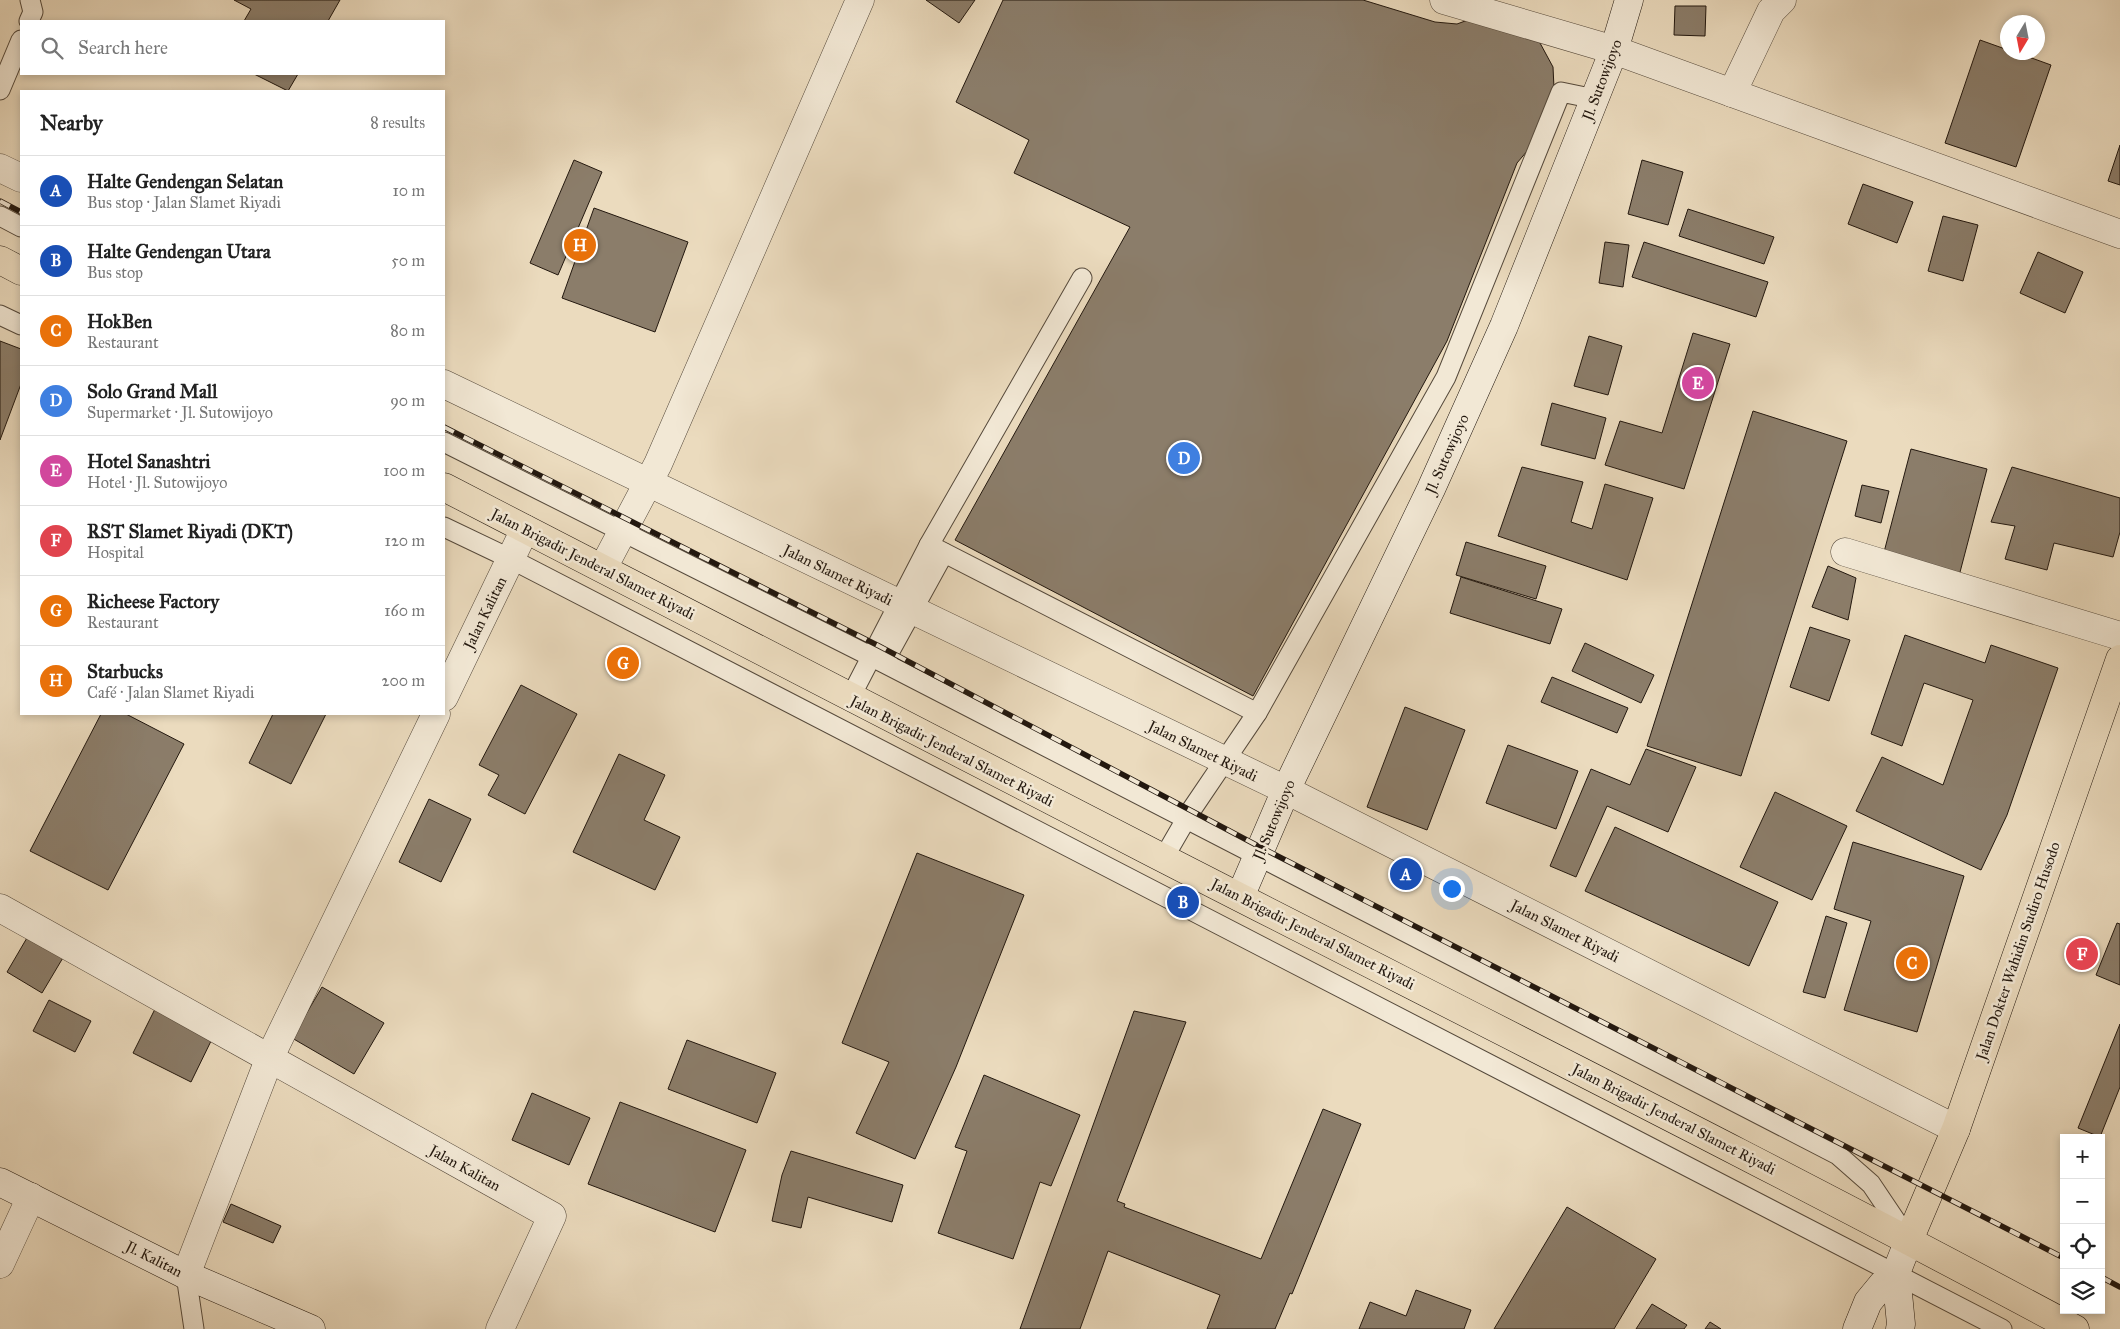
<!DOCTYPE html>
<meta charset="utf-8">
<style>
:root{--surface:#fff;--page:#f6f6f6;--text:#222;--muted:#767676;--line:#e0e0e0;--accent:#1a73e8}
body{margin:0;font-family:"IM FELL Great Primer",serif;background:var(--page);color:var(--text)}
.controls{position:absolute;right:15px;bottom:15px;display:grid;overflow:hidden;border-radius:0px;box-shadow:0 2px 8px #0003}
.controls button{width:45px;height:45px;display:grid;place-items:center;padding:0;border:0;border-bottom:1px solid var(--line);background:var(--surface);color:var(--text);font:25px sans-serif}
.compass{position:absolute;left:2000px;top:15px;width:45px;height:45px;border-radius:50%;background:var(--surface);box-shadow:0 2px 8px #0003;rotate:190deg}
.you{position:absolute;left:1451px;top:888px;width:18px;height:18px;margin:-12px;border:4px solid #fff;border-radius:50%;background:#1a73e8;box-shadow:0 0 0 8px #1a73e833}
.badge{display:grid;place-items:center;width:32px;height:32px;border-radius:50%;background:var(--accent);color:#fff;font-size:16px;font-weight:700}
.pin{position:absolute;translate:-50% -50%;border:2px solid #fff;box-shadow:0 1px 5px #0006}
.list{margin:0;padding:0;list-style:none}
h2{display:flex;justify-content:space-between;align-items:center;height:65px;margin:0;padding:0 20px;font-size:21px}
h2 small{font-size:16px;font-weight:400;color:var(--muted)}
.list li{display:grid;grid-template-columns:32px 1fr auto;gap:15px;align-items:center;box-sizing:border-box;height:70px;padding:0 20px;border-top:1px solid var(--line)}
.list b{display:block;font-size:19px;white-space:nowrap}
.list p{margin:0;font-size:16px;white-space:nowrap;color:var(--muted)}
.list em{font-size:16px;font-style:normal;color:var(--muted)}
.icon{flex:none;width:28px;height:28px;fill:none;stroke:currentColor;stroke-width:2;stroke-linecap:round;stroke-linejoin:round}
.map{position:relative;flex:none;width:2120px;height:1329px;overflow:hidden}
.search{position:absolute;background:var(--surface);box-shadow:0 2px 8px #0003;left:20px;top:20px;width:425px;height:55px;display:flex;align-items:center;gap:12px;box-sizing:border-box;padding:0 18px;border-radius:0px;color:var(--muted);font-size:19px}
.panel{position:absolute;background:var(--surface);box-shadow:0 2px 8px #0003;left:20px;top:90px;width:425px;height:625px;border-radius:0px}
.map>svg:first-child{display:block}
.building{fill:#8b7d6a;stroke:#23180f}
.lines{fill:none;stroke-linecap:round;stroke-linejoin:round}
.lane-casing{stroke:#55493b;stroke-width:21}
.street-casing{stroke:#55493b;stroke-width:29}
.secondary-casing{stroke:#23180f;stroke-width:29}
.primary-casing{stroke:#23180f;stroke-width:29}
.lane{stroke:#f2e8d5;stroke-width:19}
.street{stroke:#f2e8d5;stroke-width:28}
.secondary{stroke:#f2e8d5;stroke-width:28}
.primary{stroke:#ebdbbe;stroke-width:28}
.rail-casing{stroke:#23180f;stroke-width:5.5}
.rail{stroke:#f2e8d5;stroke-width:4;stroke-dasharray:11;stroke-linecap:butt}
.labels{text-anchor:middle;stroke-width:5;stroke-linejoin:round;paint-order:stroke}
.street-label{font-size:15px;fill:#23180f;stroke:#f2e8d5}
</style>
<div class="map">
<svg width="2120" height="1329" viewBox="0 0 2120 1329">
<rect width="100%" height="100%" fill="#ebdbbe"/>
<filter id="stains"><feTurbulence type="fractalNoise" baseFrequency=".004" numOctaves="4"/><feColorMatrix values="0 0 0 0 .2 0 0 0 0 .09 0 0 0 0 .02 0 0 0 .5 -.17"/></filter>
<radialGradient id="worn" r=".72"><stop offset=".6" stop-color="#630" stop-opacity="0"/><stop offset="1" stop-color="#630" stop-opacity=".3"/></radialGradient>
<!-- building -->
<g class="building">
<path d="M234,0H340L328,21H244L251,9Z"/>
<path d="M926,0H975L959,23Z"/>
<path d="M1003,0H1363L1435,22L1457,24L1476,17L1521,27L1540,43L1553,67L1554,88L1533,144L1517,163L1447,341L1253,696L955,540L1130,227L1014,173L1029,140L956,102Z"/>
<path d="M1675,6H1706L1705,36L1674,35Z"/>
<path d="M1980,40L2008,50V52H2015L2051,65L2016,167L1945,143Z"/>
<path d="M254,74H298L288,91Z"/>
<path d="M2120,145V185L2108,181Z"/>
<path d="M574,160L602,172L558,275L530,263Z"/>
<path d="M1642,160L1683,172L1668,225L1628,214Z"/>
<path d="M1863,184L1913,202L1897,243L1848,224Z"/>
<path d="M594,208L688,242L655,332L562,298Z"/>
<path d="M1688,209L1774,237L1764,264L1679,236Z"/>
<path d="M1943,216L1978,225L1963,281L1928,271Z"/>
<path d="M1605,242L1629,245L1623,287L1599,283Z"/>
<path d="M1644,242L1768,282L1756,317L1632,277Z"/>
<path d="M2038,252L2083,272L2065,313L2020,293Z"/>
<path d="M1693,333L1730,344L1684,489L1605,465L1620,421L1662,433Z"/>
<path d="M1589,336L1622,346L1608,395L1574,386Z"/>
<path d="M0,341L21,349V384L0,440Z"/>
<path d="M1552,403L1606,418L1595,459L1541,445Z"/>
<path d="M1753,411L1847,441L1741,776L1647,746Z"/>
<path d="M1911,449L1987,469L1959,576L1883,556Z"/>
<path d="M1522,467L1583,482L1571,522L1592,529L1605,484L1653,498L1627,580L1498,536Z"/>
<path d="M2012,467L2120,498V532L2113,557L2054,543L2047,570L2005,559L2015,526L1991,522Z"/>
<path d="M1862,485L1889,491L1881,523L1855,516Z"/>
<path d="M1466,542L1546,566L1536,599L1456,575Z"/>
<path d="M1828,566L1856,578L1848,620L1812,607Z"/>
<path d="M1461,577L1562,609L1550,644L1450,613Z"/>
<path d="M1810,627L1850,640L1829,701L1790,687Z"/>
<path d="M1905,635L1985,663L1991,645L2058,668L2007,815L1981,870L1856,811L1882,757L1943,785L1973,700L1924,683L1902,746L1871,734Z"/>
<path d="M1585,643L1654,675L1641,703L1572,671Z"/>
<path d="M1552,677L1628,708L1617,733L1541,702Z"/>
<path d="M521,685L577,714L525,814L488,795L499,775L479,765Z"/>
<path d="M1405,707L1465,730L1427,830L1367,807Z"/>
<path d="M101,714H126L184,744L108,890L30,851Z"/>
<path d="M273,714H326L291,784L249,763Z"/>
<path d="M1508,745L1578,771L1556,829L1486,803Z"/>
<path d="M1646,749L1696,767L1668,832L1607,806L1576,877L1550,866L1591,769L1630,785Z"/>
<path d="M619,754L665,775L644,820L680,837L655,890L573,852Z"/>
<path d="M1775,792L1847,826L1812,900L1740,867Z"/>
<path d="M429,799L471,819L441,882L399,862Z"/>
<path d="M1615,827L1778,902L1749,966L1585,891Z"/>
<path d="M1853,842L1964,876L1917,1032L1844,1010L1871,921L1834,909Z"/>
<path d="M917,853L1024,895L956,1067L915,1159L856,1133L889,1062L842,1043Z"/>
<path d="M1826,916L1847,923L1825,998L1803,992Z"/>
<path d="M2117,923L2120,924V985L2096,975Z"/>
<path d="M31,931L67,951L42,993L7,972Z"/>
<path d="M322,987L384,1023L354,1074L292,1038Z"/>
<path d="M49,1000L91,1021L75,1052L33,1031Z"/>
<path d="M155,1009L213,1037L191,1082L133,1053Z"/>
<path d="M1134,1011L1186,1022L1117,1201L1125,1204L1124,1207L1261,1259L1323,1109L1361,1124L1292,1294L1290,1293L1275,1329H1207L1220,1295L1108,1251L1080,1329H1020Z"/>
<path d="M2120,1024V1087L2100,1137L2078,1128Z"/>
<path d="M687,1040L776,1073L757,1123L668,1089Z"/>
<path d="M984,1075L1080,1115L1051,1186L1040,1182L1013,1259L938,1233L967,1151L955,1147Z"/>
<path d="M532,1093L590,1118L569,1165L512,1140Z"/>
<path d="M620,1102L746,1150L715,1232L588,1184Z"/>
<path d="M791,1151L903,1185L892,1222L808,1197L801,1228L772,1221L782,1175Z"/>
<path d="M231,1204L281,1226L273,1243L223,1222Z"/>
<path d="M1567,1207L1656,1259L1614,1329H1494Z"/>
<path d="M1416,1290L1471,1310L1464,1329H1359L1370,1302L1406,1316Z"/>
<path d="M1652,1304L1687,1325L1684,1329H1636Z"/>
<path d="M1710,1322L1721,1329H1705Z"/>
</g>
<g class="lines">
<!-- lane casing -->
<g class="lane-casing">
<g id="lane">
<path d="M29,21L33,12L30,0"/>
<path d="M0,90L21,40"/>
<path d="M0,216L21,227"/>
<path d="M0,315L21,325"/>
<path d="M444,442L884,663L1838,1155L1871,1184L1908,1239"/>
<path d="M444,527L511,559L2002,1329"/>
<path d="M929,545L1257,713"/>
<path d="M884,662L944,553"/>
<path d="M850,698L929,545L1082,278"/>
<path d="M1163,859L1192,809L1257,713L1446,377L1561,92L1595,99"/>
<path d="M186,1275L194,1329"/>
</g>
</g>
<!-- street casing -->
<g class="street-casing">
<g id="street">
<path d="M1444,0L1614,50L2120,234"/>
<path d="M1732,93L1771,11L1782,0"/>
<path d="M0,168L21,178"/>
<path d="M444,384L1286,790L1956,1129"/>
<path d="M1845,552L2120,636"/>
<path d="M603,568L658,464L860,0"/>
<path d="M444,697L525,529"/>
<path d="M0,908L552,1216L500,1329"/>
<path d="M0,1264L31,1197"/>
<path d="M186,1275L270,1057L436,714"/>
</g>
</g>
<!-- secondary casing -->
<g class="secondary-casing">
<g id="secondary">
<path d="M1240,897L1286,790L1431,489L1504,326L1614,50L1629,0"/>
<path d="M0,1182L186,1275L311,1329"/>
<path d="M1896,1273L1901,1324L1900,1329"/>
<path d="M1857,1329L1868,1302L1882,1285L1896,1273L1909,1240"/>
</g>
</g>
<!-- primary casing -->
<g class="primary-casing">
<g id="primary">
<path d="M0,260L21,271"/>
<path d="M444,487C681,610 918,734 1157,855C1463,1012 1771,1166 2075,1329"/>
<path d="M1909,1240L1956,1129L2120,659"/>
</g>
</g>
<!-- lane -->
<use href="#lane" class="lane"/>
<!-- street -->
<use href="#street" class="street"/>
<!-- secondary -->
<use href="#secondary" class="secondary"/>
<!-- primary -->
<use href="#primary" class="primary"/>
<!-- rail casing -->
<g class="rail-casing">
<g id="rail">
<path d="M0,201L21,212"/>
<path d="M444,427L879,646L1262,848L2064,1258"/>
<path d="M2101,1277L2120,1287"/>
</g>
</g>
<!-- rail -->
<use href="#rail" class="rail"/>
</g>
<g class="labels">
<!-- street labels -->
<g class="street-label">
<text transform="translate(1602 80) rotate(-69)" y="5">Jl. Sutowijoyo</text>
<text transform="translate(1447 454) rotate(-66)" y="5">Jl. Sutowijoyo</text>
<text transform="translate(593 564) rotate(27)" y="5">Jalan Brigadir Jenderal Slamet Riyadi</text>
<text transform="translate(838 575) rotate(26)" y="5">Jalan Slamet Riyadi</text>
<text transform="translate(485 613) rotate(-64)" y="5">Jalan Kalitan</text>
<text transform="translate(952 751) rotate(27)" y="5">Jalan Brigadir Jenderal Slamet Riyadi</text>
<text transform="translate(1203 751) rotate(26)" y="5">Jalan Slamet Riyadi</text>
<text transform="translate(1274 820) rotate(-67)" y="5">Jl. Sutowijoyo</text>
<text transform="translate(1565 931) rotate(27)" y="5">Jalan Slamet Riyadi</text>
<text transform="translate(1313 934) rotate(27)" y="5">Jalan Brigadir Jenderal Slamet Riyadi</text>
<text transform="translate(2018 951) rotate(-71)" y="5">Jalan Dokter Wahidin Sudiro Husodo</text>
<text transform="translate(1674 1119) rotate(27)" y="5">Jalan Brigadir Jenderal Slamet Riyadi</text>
<text transform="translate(465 1168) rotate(29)" y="5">Jalan Kalitan</text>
<text transform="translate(154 1259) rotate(27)" y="5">Jl. Kalitan</text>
</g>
</g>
<rect width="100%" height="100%" filter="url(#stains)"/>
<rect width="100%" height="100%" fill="url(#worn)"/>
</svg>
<div class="controls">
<button>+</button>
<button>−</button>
<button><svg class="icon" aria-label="locate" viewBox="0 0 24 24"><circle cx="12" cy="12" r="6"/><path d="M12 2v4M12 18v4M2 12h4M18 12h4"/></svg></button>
<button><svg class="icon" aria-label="layers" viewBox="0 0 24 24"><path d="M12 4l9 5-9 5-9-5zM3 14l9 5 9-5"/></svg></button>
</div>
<svg class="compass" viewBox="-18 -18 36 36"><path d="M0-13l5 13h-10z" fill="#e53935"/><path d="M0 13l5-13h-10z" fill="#767676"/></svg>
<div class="you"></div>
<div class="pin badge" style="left:1406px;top:874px;background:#1a4fb4">A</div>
<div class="pin badge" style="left:1183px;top:902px;background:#1a4fb4">B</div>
<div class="pin badge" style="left:1912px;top:963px;background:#e8710a">C</div>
<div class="pin badge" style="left:1184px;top:458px;background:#3f7fe0">D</div>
<div class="pin badge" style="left:1698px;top:383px;background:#d1479c">E</div>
<div class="pin badge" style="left:2082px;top:954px;background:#e0444e">F</div>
<div class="pin badge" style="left:623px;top:663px;background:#e8710a">G</div>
<div class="pin badge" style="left:580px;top:245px;background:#e8710a">H</div>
<div class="search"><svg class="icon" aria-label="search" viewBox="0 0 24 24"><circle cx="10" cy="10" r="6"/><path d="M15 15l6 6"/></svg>Search here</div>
<section class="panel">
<h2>Nearby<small>8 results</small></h2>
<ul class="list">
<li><span class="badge" style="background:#1a4fb4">A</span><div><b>Halte Gendengan Selatan</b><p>Bus stop · Jalan Slamet Riyadi</p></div><em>10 m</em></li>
<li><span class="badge" style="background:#1a4fb4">B</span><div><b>Halte Gendengan Utara</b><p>Bus stop</p></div><em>50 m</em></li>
<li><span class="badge" style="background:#e8710a">C</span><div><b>HokBen</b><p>Restaurant</p></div><em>80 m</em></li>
<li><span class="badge" style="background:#3f7fe0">D</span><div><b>Solo Grand Mall</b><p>Supermarket · Jl. Sutowijoyo</p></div><em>90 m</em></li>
<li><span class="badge" style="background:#d1479c">E</span><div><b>Hotel Sanashtri</b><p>Hotel · Jl. Sutowijoyo</p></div><em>100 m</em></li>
<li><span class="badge" style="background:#e0444e">F</span><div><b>RST Slamet Riyadi (DKT)</b><p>Hospital</p></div><em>120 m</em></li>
<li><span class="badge" style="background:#e8710a">G</span><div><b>Richeese Factory</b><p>Restaurant</p></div><em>160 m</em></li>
<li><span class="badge" style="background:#e8710a">H</span><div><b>Starbucks</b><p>Café · Jalan Slamet Riyadi</p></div><em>200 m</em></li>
</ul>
</section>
</div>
